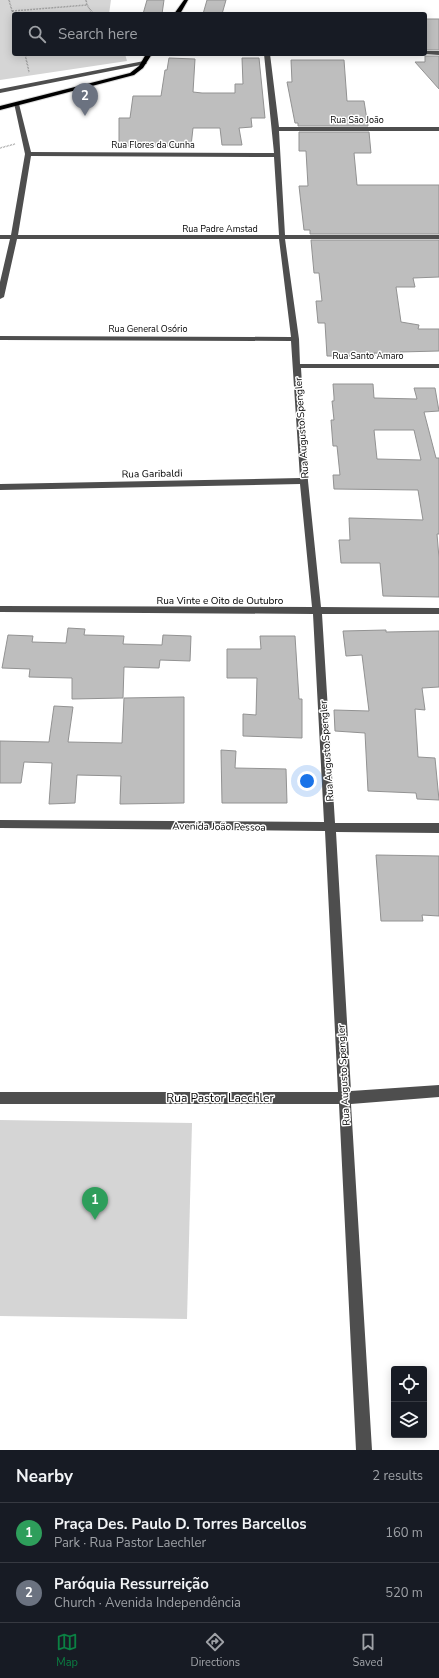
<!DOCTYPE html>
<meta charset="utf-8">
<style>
:root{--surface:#171b24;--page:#20242c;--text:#f1f3f6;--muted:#9ea1a6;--line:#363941;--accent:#0b8043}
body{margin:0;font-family:"Nunito Sans",sans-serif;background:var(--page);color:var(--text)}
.controls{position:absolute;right:12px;bottom:12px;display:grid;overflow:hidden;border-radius:4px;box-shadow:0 2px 10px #0003}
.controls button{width:36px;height:36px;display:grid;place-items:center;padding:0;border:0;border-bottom:1px solid var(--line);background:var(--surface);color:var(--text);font:20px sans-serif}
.you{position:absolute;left:307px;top:781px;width:14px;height:14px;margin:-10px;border:3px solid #fff;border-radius:50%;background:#1a73e8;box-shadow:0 0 0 6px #1a73e833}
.badge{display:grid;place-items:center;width:26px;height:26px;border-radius:50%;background:var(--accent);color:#fff;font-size:13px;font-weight:700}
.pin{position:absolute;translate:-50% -33px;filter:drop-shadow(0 1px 2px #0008)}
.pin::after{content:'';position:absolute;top:21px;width:14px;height:12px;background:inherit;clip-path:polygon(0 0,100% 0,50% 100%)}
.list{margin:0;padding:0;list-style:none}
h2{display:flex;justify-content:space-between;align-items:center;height:52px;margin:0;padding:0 16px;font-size:17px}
h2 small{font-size:13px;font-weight:400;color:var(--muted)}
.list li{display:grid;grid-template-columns:26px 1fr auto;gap:12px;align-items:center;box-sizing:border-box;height:60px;padding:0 16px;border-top:1px solid var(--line)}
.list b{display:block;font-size:15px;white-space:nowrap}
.list p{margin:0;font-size:13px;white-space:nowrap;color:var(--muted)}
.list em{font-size:13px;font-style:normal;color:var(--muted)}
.icon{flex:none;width:22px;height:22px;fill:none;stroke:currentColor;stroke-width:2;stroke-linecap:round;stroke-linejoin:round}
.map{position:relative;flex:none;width:439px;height:1450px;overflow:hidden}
.search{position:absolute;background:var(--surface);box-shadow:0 2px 10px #0003;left:12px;right:12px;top:12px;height:44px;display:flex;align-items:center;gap:10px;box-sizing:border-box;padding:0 14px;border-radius:4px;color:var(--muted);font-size:15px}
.sheet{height:172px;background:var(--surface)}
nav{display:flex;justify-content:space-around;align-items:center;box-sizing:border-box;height:56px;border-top:1px solid var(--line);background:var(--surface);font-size:11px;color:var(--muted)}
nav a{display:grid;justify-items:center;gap:2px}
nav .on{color:var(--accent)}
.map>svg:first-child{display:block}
.green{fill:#d5d5d5}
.building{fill:#bebebe;stroke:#929292;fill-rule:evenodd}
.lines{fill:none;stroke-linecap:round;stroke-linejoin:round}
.major-casing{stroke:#dbdbdb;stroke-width:2}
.path{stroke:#707070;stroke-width:1.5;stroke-dasharray:0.5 1;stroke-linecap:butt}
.minor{fill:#4e4e4e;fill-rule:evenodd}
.major{fill:#000;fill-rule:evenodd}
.labels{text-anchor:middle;stroke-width:3;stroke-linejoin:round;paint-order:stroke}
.far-street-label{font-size:9px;fill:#000;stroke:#fff}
.street-label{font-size:10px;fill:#000;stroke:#fff}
.near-street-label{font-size:12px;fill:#000;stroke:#fff}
</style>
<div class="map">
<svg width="439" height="1450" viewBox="0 0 439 1450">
<rect width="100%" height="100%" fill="#fff"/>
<!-- green -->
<g class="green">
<path d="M0,0H111L109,14H14V54H125L127,61L0,80Z"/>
<path d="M0,1120L192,1123L187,1319L0,1316Z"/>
</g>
<!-- building -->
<g class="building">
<path d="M147,0H164L162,14H143Z"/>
<path d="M207,0H226L222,14H203Z"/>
<rect x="425" y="19" width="14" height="31"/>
<path d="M425,56H439V89L415,62H425Z"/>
<path d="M169,58L195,59L193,92L202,93H235V84H243L242,58H259L265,118H251L252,127L239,128L242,145H222L220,128H193L191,146H119V118H130L133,96H161L165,70H167Z"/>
<path d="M291,60H344L347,101H364L368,126H298V123H295L287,82H292Z"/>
<path d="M299,132H369L371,153H354L357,185H439V234H310V230H304L299,186H308L306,151H299Z"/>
<path d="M311,240H439V277L413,278L415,287H396L401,322L419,325L418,329H439V351L400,352V354L374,353L375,356H327L325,323H318L316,301H322L319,273H314Z"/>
<path d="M333,384H373L374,398L417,399L414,388H435L439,411L424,412L436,458H439V534H437L439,558V597L383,596L380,563H341L339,540H350L349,518L423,520L418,490L334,489L333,475H340L337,446H333L331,420H334L332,401H334V397ZM374,430H414L421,460L377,459Z"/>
<path d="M68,628L85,629L84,635L124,636L123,644L162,645L163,635L191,636L190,661L160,660L159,668L124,667L123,698L72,699V678L29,677L30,669L2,668L8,635L33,636L32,642L66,643Z"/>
<path d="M386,630V632L439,631V687L422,688L425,710L415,709L418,757L435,758L439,800L417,799L416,793L368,791L365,733L335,731L334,710L369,711L362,655L346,656L343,631Z"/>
<path d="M260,636H295L299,699H302V738L243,736V714L256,715L257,678H227V649H261Z"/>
<path d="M184,697V803L120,804L121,776L77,775L75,803L49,804L52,763L24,762L21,783H0V741L49,742L54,706L73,707L68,742L122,743L124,698Z"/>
<path d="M221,750L236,751L235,768L286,769L287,803H222Z"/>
<path d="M376,855L439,856V916L422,915L423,921H381Z"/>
</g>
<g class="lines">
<!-- major casing -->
<g class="major-casing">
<g id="major">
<path d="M184,0H188L180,14H174Z"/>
<path d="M146,54H152L143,68L134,75L0,110V106L130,73L139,66Z"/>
</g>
</g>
<!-- path -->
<g class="path">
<path d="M9,0L14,18"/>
<path d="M86,0L87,5L93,14"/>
<path d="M12,11L87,5"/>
<path d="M25,54L29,72"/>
<path d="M0,148L15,144"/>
</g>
<!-- minor -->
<g class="minor">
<path d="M425,51H439V55L423,54H425Z"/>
<path d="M264,54H270L279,127H439V131H279L285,235H439V239H285L299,339L300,364H439V368H301L308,481L321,607L439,608V614H322L335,823H439V833L336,832L351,1091L439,1085V1097L351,1104L372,1450H356L339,1104H0V1092H338L325,831L0,828V820L324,822L313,614L0,612V606L312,607L300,484L0,490V484L300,478L291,341L0,340V336L291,337L279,239H17L4,297L0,299V282L10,239H0V235H11L25,154L14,103L19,104L31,152L274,153ZM31,156L274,157L279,235H18Z"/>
<path d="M144,61L147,63L146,64L0,93V89Z"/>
</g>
<!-- major -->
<use href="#major" class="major"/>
</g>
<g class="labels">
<!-- far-street labels -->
<g class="far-street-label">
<text x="357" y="123">Rua São João</text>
<text x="153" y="148">Rua Flores da Cunha</text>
<text x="220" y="232">Rua Padre Amstad</text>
<text x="148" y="332">Rua General Osório</text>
<text x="368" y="359">Rua Santo Amaro</text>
</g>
<!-- street labels -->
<g class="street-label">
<text transform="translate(301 428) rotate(-94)" y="4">Rua Augusto Spengler</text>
<text transform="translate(152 473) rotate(-1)" y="4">Rua Garibaldi</text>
<text x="220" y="604">Rua Vinte e Oito de Outubro</text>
<text transform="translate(326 751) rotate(-94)" y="4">Rua Augusto Spengler</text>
<text transform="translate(219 826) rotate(1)" y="4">Avenida João Pessoa</text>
<text transform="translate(343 1075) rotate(-93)" y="4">Rua Augusto Spengler</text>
</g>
<!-- near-street labels -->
<g class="near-street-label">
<text x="220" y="1102">Rua Pastor Laechler</text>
</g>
</g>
</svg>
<div class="controls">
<button><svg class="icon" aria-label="locate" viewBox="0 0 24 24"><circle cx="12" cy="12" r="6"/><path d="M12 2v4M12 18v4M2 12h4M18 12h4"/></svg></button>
<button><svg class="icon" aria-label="layers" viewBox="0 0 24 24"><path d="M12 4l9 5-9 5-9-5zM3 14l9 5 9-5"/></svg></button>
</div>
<div class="you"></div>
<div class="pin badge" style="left:95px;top:1220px;background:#2e9e5b">1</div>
<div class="pin badge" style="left:85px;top:116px;background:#6b7280">2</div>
<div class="search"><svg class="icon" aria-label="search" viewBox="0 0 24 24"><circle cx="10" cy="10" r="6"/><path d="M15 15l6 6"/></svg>Search here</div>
</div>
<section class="sheet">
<h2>Nearby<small>2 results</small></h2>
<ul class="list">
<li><span class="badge" style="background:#2e9e5b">1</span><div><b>Praça Des. Paulo D. Torres Barcellos</b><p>Park · Rua Pastor Laechler</p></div><em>160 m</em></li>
<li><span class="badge" style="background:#6b7280">2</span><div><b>Paróquia Ressurreição</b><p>Church · Avenida Independência</p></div><em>520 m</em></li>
</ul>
</section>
<nav>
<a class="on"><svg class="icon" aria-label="map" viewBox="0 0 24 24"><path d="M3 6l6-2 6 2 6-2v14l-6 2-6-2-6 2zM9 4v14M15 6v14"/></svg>Map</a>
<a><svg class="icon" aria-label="directions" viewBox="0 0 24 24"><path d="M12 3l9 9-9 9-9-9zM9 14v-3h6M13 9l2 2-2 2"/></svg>Directions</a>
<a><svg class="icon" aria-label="saved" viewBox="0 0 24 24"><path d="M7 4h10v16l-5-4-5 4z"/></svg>Saved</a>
</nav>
